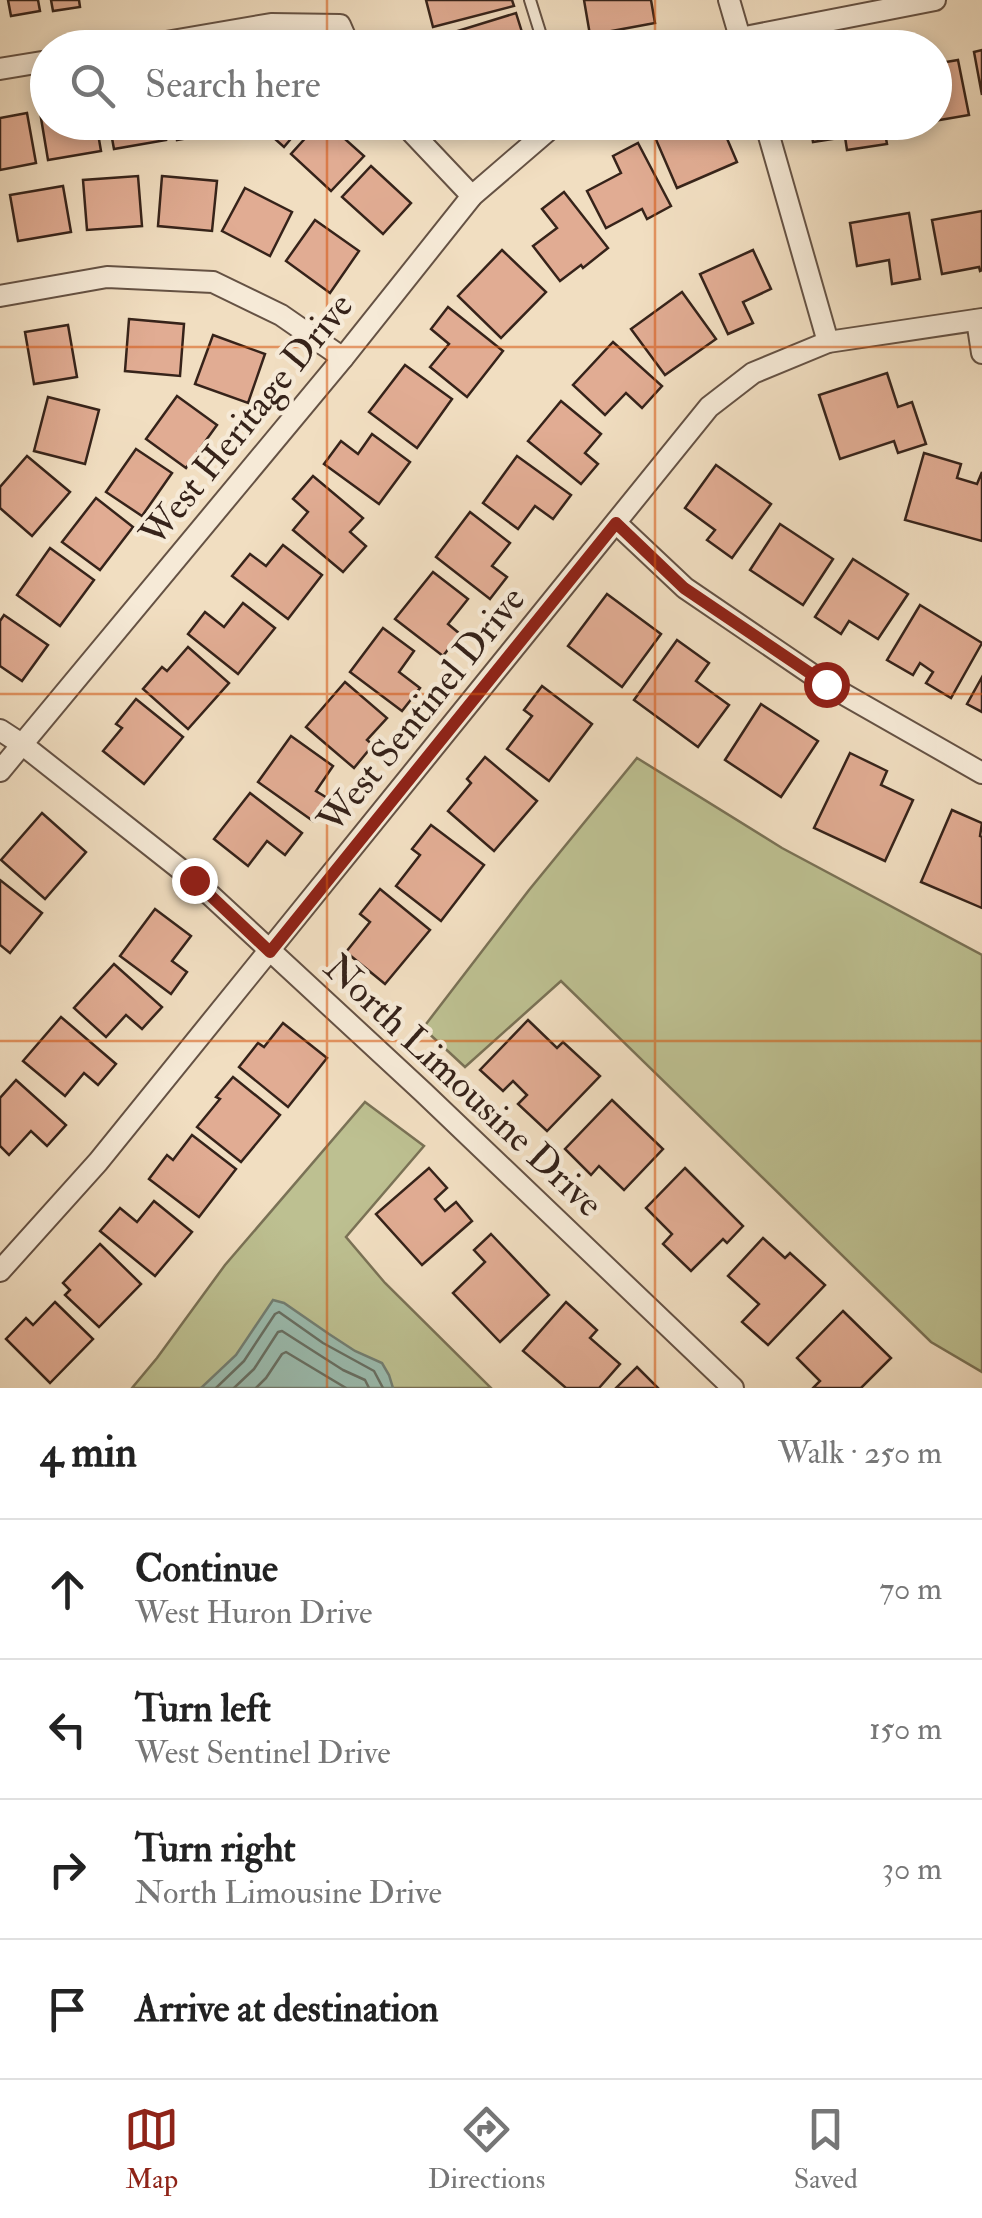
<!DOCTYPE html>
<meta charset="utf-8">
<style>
:root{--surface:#fff;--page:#f2f2f2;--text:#222;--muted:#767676;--line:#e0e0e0;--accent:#8f2418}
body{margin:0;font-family:"IM FELL Double Pica",serif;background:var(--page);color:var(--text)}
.stop{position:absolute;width:30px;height:30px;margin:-22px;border:8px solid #8f2418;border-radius:50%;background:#fff}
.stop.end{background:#8f2418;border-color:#fff;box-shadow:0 2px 10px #0008}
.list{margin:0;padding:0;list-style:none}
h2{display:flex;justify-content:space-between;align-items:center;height:130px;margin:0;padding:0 40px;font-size:42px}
h2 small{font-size:32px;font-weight:400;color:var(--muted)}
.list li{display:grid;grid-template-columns:65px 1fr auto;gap:30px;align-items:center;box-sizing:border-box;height:140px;padding:0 40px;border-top:2px solid var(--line)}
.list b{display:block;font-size:38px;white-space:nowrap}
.list p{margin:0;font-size:32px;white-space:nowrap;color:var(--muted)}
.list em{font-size:32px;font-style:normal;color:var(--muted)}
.icon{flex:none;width:55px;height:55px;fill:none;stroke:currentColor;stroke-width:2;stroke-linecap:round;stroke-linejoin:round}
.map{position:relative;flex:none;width:982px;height:1388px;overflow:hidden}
.search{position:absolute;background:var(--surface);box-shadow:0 5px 15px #0003;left:30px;right:30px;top:30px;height:110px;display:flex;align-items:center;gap:25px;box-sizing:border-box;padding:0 35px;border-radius:55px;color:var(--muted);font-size:38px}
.sheet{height:690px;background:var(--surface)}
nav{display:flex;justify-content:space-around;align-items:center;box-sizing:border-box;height:140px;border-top:2px solid var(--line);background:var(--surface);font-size:28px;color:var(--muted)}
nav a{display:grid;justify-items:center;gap:5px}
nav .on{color:var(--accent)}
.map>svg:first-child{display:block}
.green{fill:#bdc091;stroke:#7a7256;stroke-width:2.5}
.water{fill:#9bbcaf;stroke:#737f73;stroke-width:2.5}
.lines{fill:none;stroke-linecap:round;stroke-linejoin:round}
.shore{stroke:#687064;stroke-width:2.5}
.building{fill:#e1ac93;stroke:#36231a;stroke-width:2.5}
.lane-casing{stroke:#655244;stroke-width:14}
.street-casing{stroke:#655244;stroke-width:24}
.lane{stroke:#f6ead7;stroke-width:10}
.street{stroke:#f6ead7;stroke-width:20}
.route{stroke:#8f2418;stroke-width:12}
.grid{fill:none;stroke:#d6540d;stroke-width:2.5;stroke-opacity:0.55}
.labels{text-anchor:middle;stroke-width:9;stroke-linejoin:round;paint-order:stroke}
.street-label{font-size:38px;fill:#36231a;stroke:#f6ead7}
</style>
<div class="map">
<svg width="982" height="1388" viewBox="0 0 982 1388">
<rect width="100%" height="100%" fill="#f1dec1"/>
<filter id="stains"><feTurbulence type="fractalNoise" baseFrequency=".002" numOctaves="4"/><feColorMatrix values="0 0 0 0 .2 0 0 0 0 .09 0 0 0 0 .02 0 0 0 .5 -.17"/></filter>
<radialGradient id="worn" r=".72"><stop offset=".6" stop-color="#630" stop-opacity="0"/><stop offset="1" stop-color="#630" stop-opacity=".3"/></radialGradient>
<!-- green -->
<g class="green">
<path d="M637,758L782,848L982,955V1372L931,1342L561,981L465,1067L423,1028L529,890Z"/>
<path d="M365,1102L424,1146L346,1237L385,1283L491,1388H132L157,1358L225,1265Z"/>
</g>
<!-- water -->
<path class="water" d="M273,1300L284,1303L329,1334L355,1351L382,1363L389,1375L393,1388H201L236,1355Z"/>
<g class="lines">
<!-- shore -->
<g class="shore">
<path d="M216,1388L244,1361L275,1314L279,1312L323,1343L374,1371L383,1388"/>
<path d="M234,1388L254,1369L278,1332L282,1331L343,1370L365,1380L369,1388"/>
<path d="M256,1388L266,1378L282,1354L286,1352L346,1388"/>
</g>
</g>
<!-- building -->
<g class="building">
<path d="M8,0H38L40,11L11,16Z"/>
<path d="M51,0H79L80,7L53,11Z"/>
<path d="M426,0H512L514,6L433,27Z"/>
<path d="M584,0H651L655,23L590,35Z"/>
<path d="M516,13L526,45L517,48H442L438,37Z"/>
<path d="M982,50V95L974,52Z"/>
<path d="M958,60L969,115L934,121V64Z"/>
<path d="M48,111V122H96L101,151L48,160L40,112Z"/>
<path d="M27,113L36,163L0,170V118Z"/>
<path d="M109,122H163L166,140L114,149Z"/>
<path d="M174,122H232L233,130L177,140Z"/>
<path d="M256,122H305L284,147Z"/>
<path d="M320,122H326L364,156L331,191L291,154Z"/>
<path d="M697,122H720L737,162L677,188L654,135L678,124L680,130Z"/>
<path d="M810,122H883L887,144L847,150L845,137L813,142Z"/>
<path d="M638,143L671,206L647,219L642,209L606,228L587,191L621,173L613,156Z"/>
<path d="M371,166L411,203L383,234L342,197Z"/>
<path d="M138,176L142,226L87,230L83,180Z"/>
<path d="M162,176L217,181L212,231L158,226Z"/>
<path d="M63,186L71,232L18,241L10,195Z"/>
<path d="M245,188L292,212L270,256L222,231Z"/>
<path d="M564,192L608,248L583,268L581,265L560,281L533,246L557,228L542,209Z"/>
<path d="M982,211V270L980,271L979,267L942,274L932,220Z"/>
<path d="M909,213L920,279L892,284L889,260L857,266L850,223Z"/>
<path d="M315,220L359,251L330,293L286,261Z"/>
<path d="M502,250L546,292L501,338L458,296Z"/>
<path d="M753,250L771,289L743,302L753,323L728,334L700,274Z"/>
<path d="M682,292L716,339L665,375L631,329Z"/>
<path d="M448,307L503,351L467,397L430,367L449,344L431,329Z"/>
<path d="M129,319L184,324L180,376L125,371Z"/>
<path d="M68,325L77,377L34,384L25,332Z"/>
<path d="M213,335L265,354L248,403L195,384Z"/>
<path d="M613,342L662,386L642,408L626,393L605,415L573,385Z"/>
<path d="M405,365L452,399L417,448L369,412Z"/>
<path d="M887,373L898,407L912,402L926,444L898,453L894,441L840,459L819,395Z"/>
<path d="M177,396L217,425L186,468L146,439Z"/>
<path d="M48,397L99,410L85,464L34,451Z"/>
<path d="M561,401L601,434L585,453L598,464L581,484L528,441Z"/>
<path d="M372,434L410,462L379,504L324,464L341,441L358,454Z"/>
<path d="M136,449L172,473L142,516L106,492Z"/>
<path d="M924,453L961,464L957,478L977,484L982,472V541L905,520Z"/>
<path d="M27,456L70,492L32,536L0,508V487Z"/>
<path d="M517,456L571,495L553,519L535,506L518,529L483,503Z"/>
<path d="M716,465L771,504L732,558L707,540L715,530L685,508Z"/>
<path d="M313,476L363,518L350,532L366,546L343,572L293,530L308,512L293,499Z"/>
<path d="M96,498L133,527L100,570L62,542Z"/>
<path d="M470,512L510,543L492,566L507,577L490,599L436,557Z"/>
<path d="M780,524L833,559L803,605L750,570Z"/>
<path d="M283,545L322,575L288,619L232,576L250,554L266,566Z"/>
<path d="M50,548L94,580L60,626L17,595Z"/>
<path d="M853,559L908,594L878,639L849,621L841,634L815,617Z"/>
<path d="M433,572L468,599L448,624L460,634L443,656L395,619Z"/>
<path d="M607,594L661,634L622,687L568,646Z"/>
<path d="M243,603L275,628L238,674L188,634L205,612L224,627Z"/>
<path d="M920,605L982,643L951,698L926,683L933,672L920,663L913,675L887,660Z"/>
<path d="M4,615L48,645L22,681L0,666V621Z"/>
<path d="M383,628L414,651L399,672L420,688L402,711L350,672Z"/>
<path d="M677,640L709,663L696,681L729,705L698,747L634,700Z"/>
<path d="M188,647L229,683L188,729L143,689L162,667L167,671Z"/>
<path d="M982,677V712L967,704Z"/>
<path d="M345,682L387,718L367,740L373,745L354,768L306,727Z"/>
<path d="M542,686L592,724L549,781L507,749L532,716L524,710Z"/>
<path d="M136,699L183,737L144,784L103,751L122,728L116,724Z"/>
<path d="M761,704L818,741L781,797L725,760Z"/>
<path d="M291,736L333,766L316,791L329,799L313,821L258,782Z"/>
<path d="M850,753L887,771L881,785L913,800L885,861L814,828Z"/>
<path d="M485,757L537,801L494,851L448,811L471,783L467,779Z"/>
<path d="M250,793L302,833L285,855L267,841L248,866L214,839Z"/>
<path d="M952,810L982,823L980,836L982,837V908L921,882Z"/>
<path d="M42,813L86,852L45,899L1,860Z"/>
<path d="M431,825L484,865L441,921L396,886L420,855L412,849Z"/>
<path d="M0,880L42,913L10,953L0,945Z"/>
<path d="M380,889L430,930L385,984L346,952L370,922L360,914Z"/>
<path d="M155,909L191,936L172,961L187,972L171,994L120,956Z"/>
<path d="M114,964L162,1007L142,1029L126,1015L106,1037L74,1008Z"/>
<path d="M61,1017L116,1064L98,1085L84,1073L65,1096L23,1061Z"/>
<path d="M528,1020L557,1048L563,1042L600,1076L547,1131L518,1104L527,1095L513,1081L503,1091L480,1070Z"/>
<path d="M283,1023L327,1058L288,1107L239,1067L258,1043L264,1047Z"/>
<path d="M233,1077L280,1115L241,1162L197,1127L220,1099L216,1097Z"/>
<path d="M16,1080L66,1125L47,1146L31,1131L9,1155L0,1146V1098Z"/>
<path d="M612,1100L663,1149L624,1190L599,1166L591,1175L565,1149Z"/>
<path d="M192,1135L236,1169L199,1217L149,1179L167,1155L173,1160Z"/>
<path d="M429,1168L447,1188L435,1199L445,1211L456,1202L472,1221L422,1265L376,1214Z"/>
<path d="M685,1168L743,1226L727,1243L723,1239L691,1271L663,1244L672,1234L646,1208Z"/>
<path d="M154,1201L192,1232L155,1276L100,1231L120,1208L137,1222Z"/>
<path d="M491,1234L549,1295L500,1342L453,1293L485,1262L474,1250Z"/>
<path d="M763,1238L785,1258L790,1253L825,1285L768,1345L742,1322L759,1304L728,1276Z"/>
<path d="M100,1244L141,1284L99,1327L65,1295L70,1290L63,1283Z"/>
<path d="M55,1302L93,1339L50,1383L6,1339L26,1318L33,1325Z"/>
<path d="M566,1302L597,1330L590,1338L620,1364L599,1388H566L523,1351Z"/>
<path d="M843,1311L891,1358L861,1388H813L820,1381L797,1358Z"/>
<path d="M637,1367L658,1388H616Z"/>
</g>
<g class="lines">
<!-- lane casing -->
<g class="lane-casing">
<path id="lane" d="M530,0L545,48"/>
</g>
<!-- street casing -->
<g class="street-casing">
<g id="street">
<path d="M729,0L743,48"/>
<path d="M131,48L271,24L340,25L350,48"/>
<path d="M719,48L740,38L935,0"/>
<path d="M0,69L48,61"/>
<path d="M402,122L472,196"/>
<path d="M765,122L828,342"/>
<path d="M0,296L107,277L213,282L281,315L343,358"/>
<path d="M977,320L982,353"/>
<path d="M616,523L685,588L826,684L982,773"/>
<path d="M0,730L23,745L194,880L423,1092L733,1388"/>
<path d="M0,771L343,358L472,196L558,122"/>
<path d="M0,1271L98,1162L709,407L753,373L828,342L982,319"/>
</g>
</g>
<!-- lane -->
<use href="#lane" class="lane"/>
<!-- street -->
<use href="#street" class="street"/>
</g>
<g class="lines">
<!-- route -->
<path class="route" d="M194,880L270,952L616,523L684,588L826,684"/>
</g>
<!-- grid -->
<path class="grid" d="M327,0V48M655,0V48M327,122V1388M655,122V1388M0,347H982M0,694H982M0,1041H982"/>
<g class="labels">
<!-- street labels -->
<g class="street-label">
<text transform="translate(246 419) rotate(-51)" y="13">West Heritage Drive</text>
<text transform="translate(421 709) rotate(-51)" y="13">West Sentinel Drive</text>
<text transform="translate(464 1085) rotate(43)" y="13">North Limousine Drive</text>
</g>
</g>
<rect width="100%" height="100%" filter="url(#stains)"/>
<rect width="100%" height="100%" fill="url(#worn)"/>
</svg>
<div class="stop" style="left:826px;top:684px"></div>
<div class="stop end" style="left:194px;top:880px"></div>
<div class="search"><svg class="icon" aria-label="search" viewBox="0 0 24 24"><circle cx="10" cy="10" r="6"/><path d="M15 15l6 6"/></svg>Search here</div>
</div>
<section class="sheet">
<h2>4 min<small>Walk · 250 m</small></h2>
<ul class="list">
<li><svg class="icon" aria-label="ahead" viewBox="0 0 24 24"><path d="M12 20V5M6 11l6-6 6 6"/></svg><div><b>Continue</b><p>West Huron Drive</p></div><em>70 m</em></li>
<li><svg class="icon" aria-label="left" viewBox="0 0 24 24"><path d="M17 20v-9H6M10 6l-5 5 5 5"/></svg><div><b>Turn left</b><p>West Sentinel Drive</p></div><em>150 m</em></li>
<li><svg class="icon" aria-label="right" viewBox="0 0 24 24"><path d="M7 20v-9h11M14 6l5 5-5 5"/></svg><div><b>Turn right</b><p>North Limousine Drive</p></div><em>30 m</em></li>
<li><svg class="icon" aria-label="arrive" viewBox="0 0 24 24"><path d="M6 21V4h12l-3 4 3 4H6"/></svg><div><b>Arrive at destination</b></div></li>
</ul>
</section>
<nav>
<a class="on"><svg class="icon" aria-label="map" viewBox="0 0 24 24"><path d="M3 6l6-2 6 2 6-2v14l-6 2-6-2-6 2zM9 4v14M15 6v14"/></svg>Map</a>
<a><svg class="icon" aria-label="directions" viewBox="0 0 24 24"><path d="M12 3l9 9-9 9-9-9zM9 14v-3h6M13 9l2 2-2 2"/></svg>Directions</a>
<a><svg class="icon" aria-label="saved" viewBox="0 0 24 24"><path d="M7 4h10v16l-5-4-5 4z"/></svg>Saved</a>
</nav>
